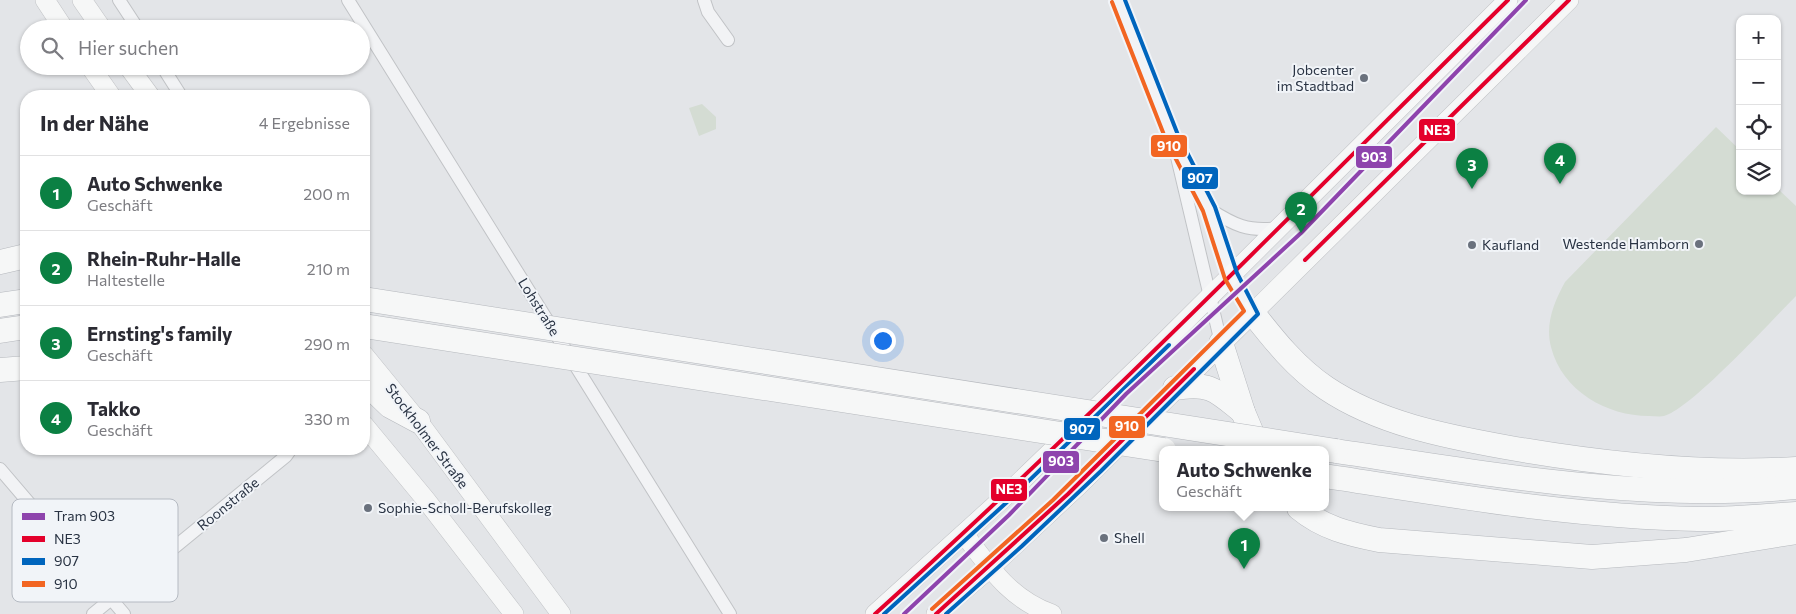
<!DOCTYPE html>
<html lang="de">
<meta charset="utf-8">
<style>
:root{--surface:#fff;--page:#f2f2f3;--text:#2b2b33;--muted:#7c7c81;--line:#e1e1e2;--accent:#0b8043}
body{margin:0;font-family:Commissioner,sans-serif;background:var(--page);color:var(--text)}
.controls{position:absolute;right:15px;top:15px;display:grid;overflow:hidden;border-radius:10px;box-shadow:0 1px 4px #0004}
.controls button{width:45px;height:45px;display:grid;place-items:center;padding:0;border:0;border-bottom:1px solid var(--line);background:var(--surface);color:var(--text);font:25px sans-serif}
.you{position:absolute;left:882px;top:340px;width:18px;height:18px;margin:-12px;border:4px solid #fff;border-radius:50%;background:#1a73e8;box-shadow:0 0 0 8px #1a73e833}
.badge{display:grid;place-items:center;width:32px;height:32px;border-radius:50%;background:var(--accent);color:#fff;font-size:16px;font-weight:700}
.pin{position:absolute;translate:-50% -41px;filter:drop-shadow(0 1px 2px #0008)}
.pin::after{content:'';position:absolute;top:26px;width:18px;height:15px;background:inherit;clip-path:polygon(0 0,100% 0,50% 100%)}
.popup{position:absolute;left:1159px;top:446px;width:170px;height:65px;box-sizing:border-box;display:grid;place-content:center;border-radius:10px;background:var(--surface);filter:drop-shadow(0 1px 4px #0005);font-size:16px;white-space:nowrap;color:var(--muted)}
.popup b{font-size:19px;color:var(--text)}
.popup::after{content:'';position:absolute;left:50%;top:100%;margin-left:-10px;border:10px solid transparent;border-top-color:var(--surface)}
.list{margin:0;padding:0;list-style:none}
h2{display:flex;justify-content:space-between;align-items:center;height:65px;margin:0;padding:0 20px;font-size:21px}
h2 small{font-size:16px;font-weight:400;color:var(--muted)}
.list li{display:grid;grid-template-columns:32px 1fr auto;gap:15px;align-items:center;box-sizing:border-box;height:75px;padding:0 20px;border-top:1px solid var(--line)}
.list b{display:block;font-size:19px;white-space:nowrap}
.list p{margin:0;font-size:16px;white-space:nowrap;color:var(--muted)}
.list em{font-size:16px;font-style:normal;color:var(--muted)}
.icon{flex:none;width:28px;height:28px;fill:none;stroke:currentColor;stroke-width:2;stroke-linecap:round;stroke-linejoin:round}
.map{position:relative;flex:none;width:1796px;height:614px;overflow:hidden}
.search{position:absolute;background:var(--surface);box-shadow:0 1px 4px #0004;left:20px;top:20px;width:350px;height:55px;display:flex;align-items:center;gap:12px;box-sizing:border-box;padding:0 18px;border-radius:28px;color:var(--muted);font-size:19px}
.panel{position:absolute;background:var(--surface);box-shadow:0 1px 4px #0004;left:20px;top:90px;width:350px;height:365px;border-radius:20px}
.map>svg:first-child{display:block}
.green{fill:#d4dcd3}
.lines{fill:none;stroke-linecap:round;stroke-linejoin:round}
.street-casing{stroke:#c1c3c6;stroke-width:14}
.secondary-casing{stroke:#c1c3c6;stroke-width:20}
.highway-casing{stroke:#b5b8bd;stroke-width:25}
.street{stroke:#f2f3f5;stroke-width:12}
.secondary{stroke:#f6f7f7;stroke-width:19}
.highway{stroke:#f6f7f7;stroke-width:24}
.highway-bridge-casing{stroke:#b5b8bd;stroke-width:25;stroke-linecap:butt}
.highway-bridge{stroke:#f6f7f7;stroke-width:24}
.bus-1-casing{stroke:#f1f4f8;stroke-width:8}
.bus-2-casing{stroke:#f1f4f8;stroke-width:8}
.bus-3-casing{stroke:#f1f4f8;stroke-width:8}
.bus-1{stroke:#e4002b;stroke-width:4}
.bus-2{stroke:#0065bd;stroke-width:4}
.bus-3{stroke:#f26522;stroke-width:4}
.tram-1-casing{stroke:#f1f4f8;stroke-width:8}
.tram-1{stroke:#8e44ad;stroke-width:4}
.poi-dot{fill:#6a717d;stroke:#f1f4f8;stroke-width:2}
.labels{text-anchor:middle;stroke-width:4;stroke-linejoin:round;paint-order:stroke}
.poi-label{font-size:14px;fill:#293343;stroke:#f1f4f8;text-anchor:start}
.street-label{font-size:14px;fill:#293343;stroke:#f1f4f8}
.key{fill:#f1f4f8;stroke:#b5bac2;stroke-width:1}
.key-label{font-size:14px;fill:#293343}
.line-badge{stroke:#f1f4f8;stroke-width:2}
.badge-label{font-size:14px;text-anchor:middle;font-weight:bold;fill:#fff}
</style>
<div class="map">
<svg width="1796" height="614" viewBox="0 0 1796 614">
<rect width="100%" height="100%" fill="#e3e5e8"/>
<!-- green -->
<g class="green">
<path d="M702,104L716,117V129L699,136L689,108Z"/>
<path d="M1716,127L1740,150V191H1777V188L1796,206V296C1772,320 1691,409 1664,416C1660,417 1654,416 1649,416C1607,416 1562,391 1551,347C1545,324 1554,302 1565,282Z"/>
</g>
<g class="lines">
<!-- street casing -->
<g class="street-casing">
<g id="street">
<path d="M119,0L138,29"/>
<path d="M348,0L730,614"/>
<path d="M704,0L708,12L728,40"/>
<path d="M1118,0L1172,138L1209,209L1231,276L1252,312"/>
<path d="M162,66L181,96"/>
<path d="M1177,157L1221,343"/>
<path d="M1209,209C1234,225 1248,232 1278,228"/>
<path d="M0,469L124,614"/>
<path d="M93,614L286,456L291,449"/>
</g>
</g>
<!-- secondary casing -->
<g class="secondary-casing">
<g id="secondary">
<path d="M45,0L64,29"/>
<path d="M82,0L102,29"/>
<path d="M90,66L111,96"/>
<path d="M128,66L150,96"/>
<path d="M364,355L418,421L561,614"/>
<path d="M364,425L426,500L514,614"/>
<path d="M964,534C990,568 1010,599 1052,614"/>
<path d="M875,614L1002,499L1147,359L1508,0"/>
<path d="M936,614L990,568L1078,486L1569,0"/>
</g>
</g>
<!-- highway casing -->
<g class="highway-casing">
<g id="highway">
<path d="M0,262L26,256"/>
<path d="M0,305L26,301"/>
<path d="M1252,312C1274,340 1296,368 1326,388C1378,423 1444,436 1505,447C1601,464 1699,475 1796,469"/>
<path d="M0,331L26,327"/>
<path d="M1221,343L1243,412L1259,450"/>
<path d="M0,370L26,368"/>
<path d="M364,381L390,406L418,421"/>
<path d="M1175,388C1211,382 1217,391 1243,412"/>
<path d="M1336,451C1489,474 1641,502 1796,487"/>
<path d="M1325,476C1449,495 1573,517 1698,519C1730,520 1763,516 1796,514"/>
<path d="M1299,508C1323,528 1349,534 1379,540L1592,557L1686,550L1796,532"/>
</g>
</g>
<!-- street -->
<use href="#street" class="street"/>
<!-- secondary -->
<use href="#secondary" class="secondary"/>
<!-- highway -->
<use href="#highway" class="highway"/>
<!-- highway-bridge casing -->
<g class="highway-bridge-casing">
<g id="highway-bridge">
<path d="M364,299L1336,451"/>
<path d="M364,326L1164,450"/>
</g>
</g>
<!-- highway-bridge -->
<use href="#highway-bridge" class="highway-bridge"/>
<!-- bus-1 casing -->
<g class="bus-1-casing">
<g id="bus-1">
<path d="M1305,260L1569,0"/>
<path d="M875,614C1093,417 1299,207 1508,0"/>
<path d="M936,614L1068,494L1194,369"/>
</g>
</g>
<!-- bus-2 casing -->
<g class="bus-2-casing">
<g id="bus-2">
<path d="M884,614L1006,503L1169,345"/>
<path d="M946,614L1022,546L1101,471L1258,314L1237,273L1215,207L1178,135L1125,0"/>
</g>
</g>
<!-- bus-3 casing -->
<g class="bus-3-casing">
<path id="bus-3" d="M932,609L1053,500L1244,311L1225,279L1203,211L1166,140L1112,2"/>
</g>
<!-- bus-1 -->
<use href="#bus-1" class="bus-1"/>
<!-- bus-2 -->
<use href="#bus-2" class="bus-2"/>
<!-- bus-3 -->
<use href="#bus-3" class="bus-3"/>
<!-- tram-1 casing -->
<g class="tram-1-casing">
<path id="tram-1" d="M904,614L1009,515L1126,394L1301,233L1526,0"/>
</g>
<!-- tram-1 -->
<use href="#tram-1" class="tram-1"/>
</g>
<!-- markers -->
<g class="poi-dot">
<circle cx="1364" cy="78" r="5"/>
<circle cx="1699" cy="244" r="5"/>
<circle cx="1472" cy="245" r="5"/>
<circle cx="368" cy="508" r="5"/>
<circle cx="1104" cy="538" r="5"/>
</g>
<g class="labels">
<!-- poi labels -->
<g class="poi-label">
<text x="1354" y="75" text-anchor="end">Jobcenter<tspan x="1354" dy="16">im Stadtbad</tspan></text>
<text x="1689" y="249" text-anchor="end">Westende Hamborn</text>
<text x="1482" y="250">Kaufland</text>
<text x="378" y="513">Sophie-Scholl-Berufskolleg</text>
<text x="1114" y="543">Shell</text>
</g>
<!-- street labels -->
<g class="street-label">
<text transform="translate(539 307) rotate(58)" y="5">Lohstraße</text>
<text transform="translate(427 436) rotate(53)" y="5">Stockholmer Straße</text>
<text transform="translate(228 504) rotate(-39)" y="5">Roonstraße</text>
</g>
</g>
<!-- legend -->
<rect x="12" y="499" width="166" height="103" rx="8" class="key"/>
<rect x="22" y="513" width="23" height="7" fill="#8e44ad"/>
<rect x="22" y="536" width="23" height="6" fill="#e4002b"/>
<rect x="22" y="558" width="23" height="7" fill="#0065bd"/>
<rect x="22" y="581" width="23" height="6" fill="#f26522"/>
<g class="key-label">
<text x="54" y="521">Tram 903</text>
<text x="54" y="544">NE3</text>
<text x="54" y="566">907</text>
<text x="54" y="589">910</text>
</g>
<g class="line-badge">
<rect x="1418" y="118" width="38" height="24" rx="5" fill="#e4002b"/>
<rect x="1150" y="134" width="38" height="24" rx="5" fill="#f26522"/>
<rect x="1355" y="145" width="38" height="24" rx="5" fill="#8e44ad"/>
<rect x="1181" y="166" width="38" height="24" rx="5" fill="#0065bd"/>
<rect x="1108" y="415" width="38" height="24" rx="5" fill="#f26522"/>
<rect x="1063" y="417" width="38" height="24" rx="5" fill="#0065bd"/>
<rect x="1042" y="450" width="38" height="24" rx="5" fill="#8e44ad"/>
<rect x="990" y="478" width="38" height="24" rx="5" fill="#e4002b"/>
</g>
<g class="badge-label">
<text x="1437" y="135">NE3</text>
<text x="1169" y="151">910</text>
<text x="1374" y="162">903</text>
<text x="1200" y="183">907</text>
<text x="1127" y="431">910</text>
<text x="1082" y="434">907</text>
<text x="1061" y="466">903</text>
<text x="1009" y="494">NE3</text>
</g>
</svg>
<div class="controls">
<button>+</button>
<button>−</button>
<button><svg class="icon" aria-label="locate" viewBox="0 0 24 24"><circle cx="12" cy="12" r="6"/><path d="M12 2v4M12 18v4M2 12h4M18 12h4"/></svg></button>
<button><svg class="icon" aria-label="layers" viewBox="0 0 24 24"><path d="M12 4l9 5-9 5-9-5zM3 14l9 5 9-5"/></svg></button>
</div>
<div class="you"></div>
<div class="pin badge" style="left:1244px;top:569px">1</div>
<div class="popup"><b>Auto Schwenke</b>Geschäft</div>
<div class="pin badge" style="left:1301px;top:233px">2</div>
<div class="pin badge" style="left:1472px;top:189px">3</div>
<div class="pin badge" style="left:1560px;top:184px">4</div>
<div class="search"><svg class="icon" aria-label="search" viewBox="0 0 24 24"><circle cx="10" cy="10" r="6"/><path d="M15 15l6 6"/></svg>Hier suchen</div>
<section class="panel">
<h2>In der Nähe<small>4 Ergebnisse</small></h2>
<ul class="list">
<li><span class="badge">1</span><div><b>Auto Schwenke</b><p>Geschäft</p></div><em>200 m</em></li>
<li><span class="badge">2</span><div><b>Rhein-Ruhr-Halle</b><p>Haltestelle</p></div><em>210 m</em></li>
<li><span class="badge">3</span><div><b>Ernsting's family</b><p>Geschäft</p></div><em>290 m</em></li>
<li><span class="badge">4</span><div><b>Takko</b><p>Geschäft</p></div><em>330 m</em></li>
</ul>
</section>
</div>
